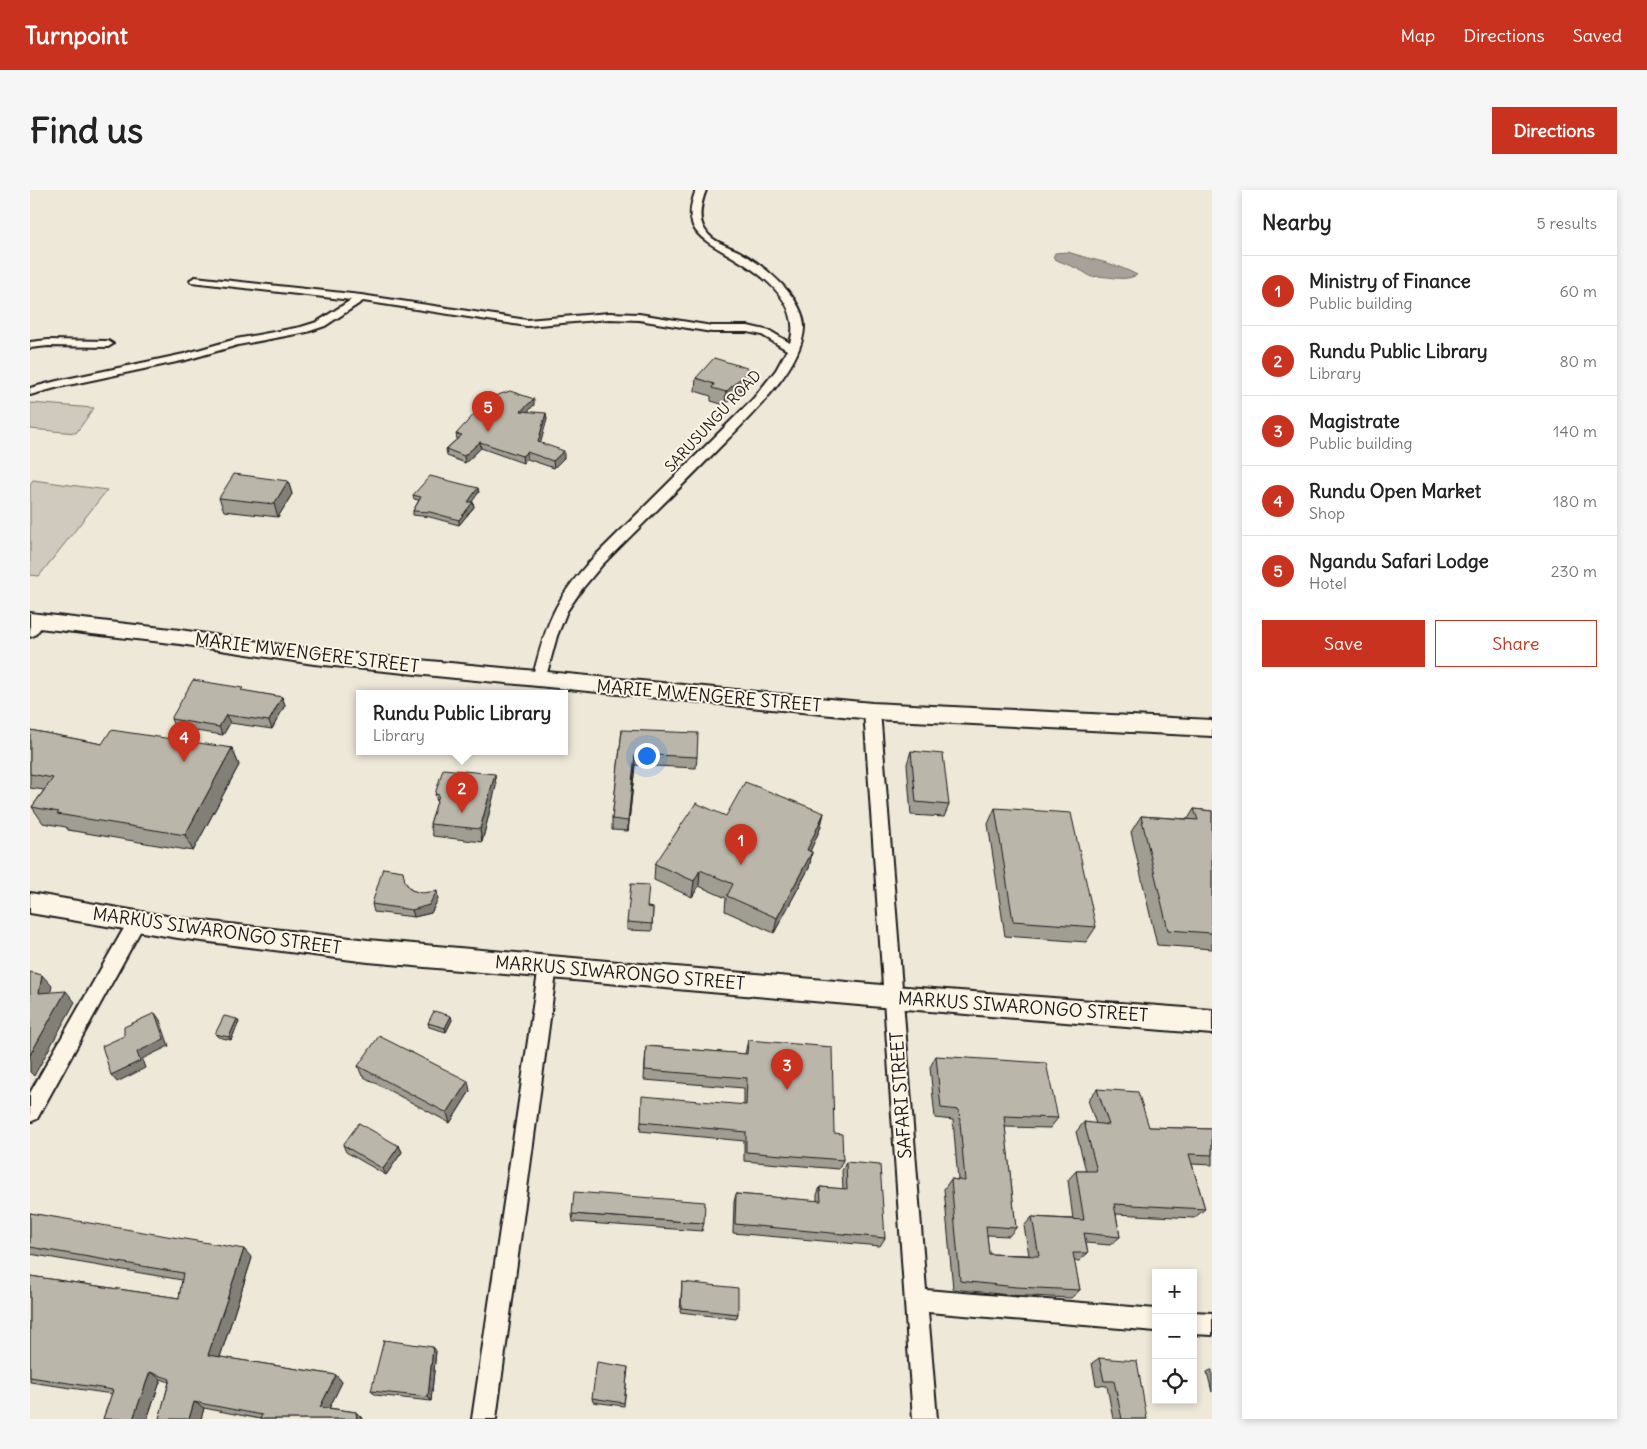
<!DOCTYPE html>
<meta charset="utf-8">
<style>
:root{--surface:#fff;--page:#f6f6f6;--text:#222;--muted:#767676;--line:#e0e0e0;--accent:#c8321e}
body{margin:0;font-family:Delius,sans-serif;background:var(--page);color:var(--text)}
.controls{position:absolute;right:15px;bottom:15px;display:grid;overflow:hidden;border-radius:0px;box-shadow:0 2px 8px #0003}
.controls button{width:45px;height:45px;display:grid;place-items:center;padding:0;border:0;border-bottom:1px solid var(--line);background:var(--surface);color:var(--text);font:25px sans-serif}
.you{position:absolute;left:616px;top:565px;width:18px;height:18px;margin:-12px;border:4px solid #fff;border-radius:50%;background:#1a73e8;box-shadow:0 0 0 8px #1a73e833}
.badge{display:grid;place-items:center;width:32px;height:32px;border-radius:50%;background:var(--accent);color:#fff;font-size:16px;font-weight:700}
.pin{position:absolute;translate:-50% -41px;filter:drop-shadow(0 1px 2px #0008)}
.pin::after{content:'';position:absolute;top:26px;width:18px;height:15px;background:inherit;clip-path:polygon(0 0,100% 0,50% 100%)}
.popup{position:absolute;left:326px;top:500px;width:212px;height:65px;box-sizing:border-box;display:grid;place-content:center;border-radius:0px;background:var(--surface);filter:drop-shadow(0 1px 4px #0005);font-size:16px;white-space:nowrap;color:var(--muted)}
.popup b{font-size:19px;color:var(--text)}
.popup::after{content:'';position:absolute;left:50%;top:100%;margin-left:-10px;border:10px solid transparent;border-top-color:var(--surface)}
.list{margin:0;padding:0;list-style:none}
h2{display:flex;justify-content:space-between;align-items:center;height:65px;margin:0;padding:0 20px;font-size:21px}
h2 small{font-size:16px;font-weight:400;color:var(--muted)}
.list li{display:grid;grid-template-columns:32px 1fr auto;gap:15px;align-items:center;box-sizing:border-box;height:70px;padding:0 20px;border-top:1px solid var(--line)}
.list b{display:block;font-size:19px;white-space:nowrap}
.list p{margin:0;font-size:16px;white-space:nowrap;color:var(--muted)}
.list em{font-size:16px;font-style:normal;color:var(--muted)}
.actions{display:flex;gap:10px;padding:15px 20px}
.actions a{flex:1;padding:11px 0;border:1px solid var(--accent);border-radius:0px;text-align:center;font-size:18px;color:var(--accent)}
.actions .main{background:var(--accent);color:#fff}
.icon{flex:none;width:28px;height:28px;fill:none;stroke:currentColor;stroke-width:2;stroke-linecap:round;stroke-linejoin:round}
.map{position:relative;flex:none;width:1182px;height:1229px;overflow:hidden;border-radius:0px}
header{display:flex;align-items:center;gap:30px;box-sizing:border-box;height:70px;padding:0 25px;background:var(--accent);color:#fff}
header strong{font-size:24px}
nav{display:flex;gap:28px;margin-inline-start:auto;font-size:18px}
.intro{display:flex;align-items:center;justify-content:space-between;box-sizing:border-box;height:120px;padding:0 30px}
h1{margin:0;font-size:35px}
.button{padding:12px 22px;border-radius:0px;background:var(--accent);color:#fff;font-size:18px;font-weight:700}
main{display:flex;gap:30px;padding:0 30px}
aside{flex:1;background:var(--surface);border-radius:0px;box-shadow:0 2px 8px #0003}
.map>svg:first-child{display:block}
.green{fill:#cfcabd;stroke:#76736c}
.water{fill:#a7a299;stroke:#6f6c67}
.lines{fill:none;stroke-linecap:round;stroke-linejoin:round}
.street-casing{stroke:#1c1c1c;stroke-width:4}
.secondary-casing{stroke:#1c1c1c;stroke-width:4}
.street{fill:#fcf5e5;fill-rule:evenodd}
.secondary{fill:#fcf5e5;fill-rule:evenodd}
.wall{fill:#a09d92;stroke:#1c1c1c}
.shaded-wall{fill:#827f77;stroke:#1c1c1c}
.building{fill:#bab6aa;stroke:#1c1c1c}
.labels{text-anchor:middle;stroke-width:4;stroke-linejoin:round;paint-order:stroke}
.far-street-label{font-size:15px;fill:#1c1c1c;stroke:#fcf5e5}
.street-label{font-size:18px;fill:#1c1c1c;stroke:#fcf5e5}
</style>
<header>
<strong>Turnpoint</strong>
<nav><a>Map</a><a>Directions</a><a>Saved</a></nav>
</header>
<div class="intro"><h1>Find us</h1><a class="button">Directions</a></div>
<main>
<div class="map">
<svg width="1182" height="1229" viewBox="0 0 1182 1229">
<rect width="100%" height="100%" fill="#eee8d9"/>
<filter id="ink" filterUnits="userSpaceOnUse"><feTurbulence type="fractalNoise" baseFrequency=".02" numOctaves="2"/><feDisplacementMap in="SourceGraphic" scale="10" xChannelSelector="R" yChannelSelector="G"/><feConvolveMatrix kernelMatrix="1 2 1 2 8 2 1 2 1" color-interpolation-filters="sRGB"/></filter>
<g filter="url(#ink)">
<!-- green -->
<g class="green">
<path d="M0,213L64,218L46,243L0,239Z"/>
<path d="M3,290L77,300L9,386L0,385V294Z"/>
</g>
<!-- water -->
<path class="water" d="M1038,62C1061,70 1086,73 1107,85C1092,93 1077,84 1061,87C1050,78 1036,75 1023,68L1025,63Z"/>
<g class="lines">
<!-- street casing -->
<g class="street-casing">
<g id="street">
<path d="M666,0H676C671,13 667,28 675,40C682,52 698,56 710,62C733,75 775,108 774,138C772,180 713,233 685,262C648,300 609,337 572,375L552,399L537,421L527,446L514,494L509,495L504,494L502,490C516,435 523,411 562,369L723,209L746,180L757,160L732,145L718,142H682L609,130L579,129L497,136L333,111L295,136L277,142L208,155L156,170L29,197L0,205V198L27,191L154,164L206,149L271,137L287,132L321,110L161,92L160,90L165,87L331,105L497,130L579,123L609,124L682,136H718L740,141L760,153C772,115 735,86 706,69C675,50 649,43 666,0Z"/>
<path d="M18,150L78,151L83,154L78,157L18,156L0,158V152Z"/>
<path d="M9,426L14,428L16,431L5,445L0,447C0,437 0,429 9,426Z"/>
<path d="M842,515L847,517L850,521L896,1100L1126,1119V1141L898,1122L907,1229H883L834,521L837,517Z"/>
<path d="M107,723L113,726L116,731L113,736L7,929L0,932V903L101,726Z"/>
<path d="M518,768L524,770L527,776L466,1229H442L509,776L512,770Z"/>
<path d="M1163,1122L1182,1123V1145L1163,1144Z"/>
</g>
</g>
<!-- secondary casing -->
<g class="secondary-casing">
<g id="secondary">
<path d="M0,423L150,440L284,460L842,513L1182,530V546L842,529L284,474L150,454L0,437Z"/>
<path d="M0,703L148,728L338,750L863,796L1182,820V844L863,818L338,772L148,748L0,723Z"/>
</g>
</g>
<!-- street -->
<use href="#street" class="street"/>
<!-- secondary -->
<use href="#secondary" class="secondary"/>
</g>
<!-- wall -->
<g class="wall">
<path d="M720,179L719,192L695,215L681,211V206L665,201L666,188Z"/>
<path d="M504,215L498,221L517,229L510,253L534,268L524,278L497,269L493,273L451,258L435,273L417,266L416,259L427,249L426,244Z"/>
<path d="M258,291L262,304L248,327L194,321L189,308Z"/>
<path d="M449,302L441,312H443L444,317L429,335L400,327L383,325V321L389,310L384,309L383,305Z"/>
<path d="M214,501L252,507L255,515L242,539L200,533L193,545L145,538L141,529Z"/>
<path d="M0,540L72,554L202,558L209,575L163,661L38,640L36,637L13,633L2,617L14,600L0,598Z"/>
<path d="M592,540L667,567L666,578L605,575L598,641L582,640V629Z"/>
<path d="M881,561L919,615L914,627L881,625L877,574Z"/>
<path d="M466,596L452,652L403,646L400,634L407,612L405,604Z"/>
<path d="M965,618L1066,737L1056,752L975,746L958,634Z"/>
<path d="M1164,619L1182,621V759L1127,755L1101,642L1111,626L1158,629Z"/>
<path d="M794,623L790,639L780,661L782,662L779,678L744,743L695,721L696,708L669,696L662,707L624,690L625,674L696,626Z"/>
<path d="M376,693L381,700L408,709L401,723L384,727L344,722L342,714Z"/>
<path d="M617,717L623,718L622,741L597,740V732Z"/>
<path d="M422,830L416,842L399,837L398,833Z"/>
<path d="M209,832L201,850L188,847L185,844Z"/>
<path d="M718,850L804,943L813,970L809,979L714,971V951L610,941L611,932L714,915V898L614,890L616,856L715,864Z"/>
<path d="M906,866L1028,928L1020,938L975,937L986,1038L979,1046L957,1045L959,1064L999,1065L994,1036L1002,1027L1043,1029L1038,990L1046,981H1056L1046,942L1054,932L1066,934L1058,910L1067,899L1119,937L1182,939V975L1162,974L1175,1019L1164,1028L1086,1024L1090,1047L1080,1055L1056,1053L1058,1063L1049,1071H1044L1050,1100L1041,1108L978,1105L923,1099L914,999L921,989L928,990L923,930L905,928L900,877Z"/>
<path d="M328,876L440,901L420,933L332,886Z"/>
<path d="M313,955L369,956L372,962L356,985L316,962Z"/>
<path d="M816,972L855,1048L850,1056L703,1043L704,1012L706,1004L787,1011V1005L790,997L813,999L812,981Z"/>
<path d="M0,1023L222,1068L190,1167L306,1185L312,1192L299,1218L326,1222L332,1229H230L174,1218L171,1229H129L139,1192L131,1189L117,1229H73L82,1204L0,1192V1086L149,1108L152,1090L0,1064Z"/>
<path d="M542,1024L674,1033L672,1041L543,1032Z"/>
<path d="M652,1092L708,1124L706,1129L650,1122Z"/>
<path d="M403,1157L406,1161L401,1211L345,1205L341,1201Z"/>
<path d="M1069,1168L1117,1229H1083L1077,1196L1066,1195L1062,1173Z"/>
<path d="M598,1177L594,1216L563,1212L562,1208Z"/>
<path d="M1181,1180H1182V1202L1177,1182Z"/>
</g>
<!-- shaded-wall -->
<g class="shaded-wall">
<path d="M720,179L719,192L695,215L696,202Z"/>
<path d="M504,209V215L492,228L491,221Z"/>
<path d="M516,223L517,229L509,259L508,252Z"/>
<path d="M450,252L451,258L435,273L434,266Z"/>
<path d="M534,261V268L524,278L523,271Z"/>
<path d="M497,262V269L493,273L492,266Z"/>
<path d="M258,291L262,304L248,327L244,314Z"/>
<path d="M448,298L449,302L439,316L438,312Z"/>
<path d="M443,312L444,317L429,335V330Z"/>
<path d="M252,507L255,515L242,539L239,531Z"/>
<path d="M196,525L200,533L193,545L189,537Z"/>
<path d="M202,558L209,575L163,661L155,645Z"/>
<path d="M605,564V575L598,641V631Z"/>
<path d="M465,584L466,596L452,652L450,639Z"/>
<path d="M794,623L790,639L774,675L777,660Z"/>
<path d="M782,662L779,678L744,743L747,728Z"/>
<path d="M670,680L669,696L662,707L664,691Z"/>
<path d="M407,701L408,709L401,723L384,727L382,720Z"/>
<path d="M12,785L22,796L18,814L9,803Z"/>
<path d="M36,801L45,812L4,886L0,882V865Z"/>
<path d="M125,823L130,830L139,856L112,869L115,878L87,892L81,885L107,862Z"/>
<path d="M421,826L422,830L416,842L415,838Z"/>
<path d="M207,829L209,832L201,850L199,847Z"/>
<path d="M438,891L440,901L420,933L417,923Z"/>
<path d="M369,956L372,962L356,985L353,979Z"/>
<path d="M214,1059L222,1068L188,1173L178,1165Z"/>
<path d="M403,1157L406,1161L401,1211L398,1207Z"/>
<path d="M120,1182L131,1189L117,1229H103Z"/>
<path d="M306,1185L312,1192L297,1223L290,1217Z"/>
<path d="M164,1212L174,1218L171,1229H159Z"/>
<path d="M326,1222L332,1228V1229H327Z"/>
</g>
<!-- building -->
<g class="building">
<path d="M684,168L720,179L696,202L682,198L684,194L666,188Z"/>
<path d="M480,201L504,209L491,221L516,223L508,252L534,261L523,271L497,262L492,266L450,252L434,266L416,259L432,245L426,244L459,208Z"/>
<path d="M204,284L258,291L244,314L189,308Z"/>
<path d="M400,286L448,298L438,312H443L429,330L400,322L383,321L391,307L383,305Z"/>
<path d="M163,490L213,498L211,500L252,507L239,531L196,525L189,537L141,529Z"/>
<path d="M0,540L72,554L81,540L202,558L155,645L27,624L29,622L2,617L23,588L0,584Z"/>
<path d="M592,540L668,543L667,567L605,564L598,631L582,629Z"/>
<path d="M881,561L913,564L919,615L886,612Z"/>
<path d="M413,579L465,584L450,639L400,634L409,605L405,604Z"/>
<path d="M715,592L794,623L777,660L782,662L747,728L697,706L703,694L670,680L664,691L625,674L666,613L696,626Z"/>
<path d="M965,618L1041,623L1066,737L983,731Z"/>
<path d="M1164,619L1182,621V743L1138,740L1111,626L1168,630Z"/>
<path d="M353,678L373,681L375,692L381,700L392,703L407,701L399,715L382,720L342,714Z"/>
<path d="M601,694L619,695L617,717L623,718L622,734L597,732Z"/>
<path d="M0,782L12,785L9,803L36,801L0,865Z"/>
<path d="M404,821L421,826L415,838L398,833Z"/>
<path d="M125,823L134,849L107,862L110,871L81,885L72,856L94,846V837Z"/>
<path d="M194,826L207,829L199,847L185,844Z"/>
<path d="M349,846L438,891L417,923L328,876Z"/>
<path d="M718,850L802,857L804,943L812,944L813,970L716,962V942L611,932L612,906L716,915L717,888L615,880L616,856L717,864Z"/>
<path d="M906,866L1016,873L1028,928L974,926L986,1038L956,1036L959,1064L1009,1066L1002,1027L1054,1030L1046,981H1067L1054,932L1079,935L1067,899L1108,902L1119,937L1182,939V965L1159,964L1175,1019L1084,1014L1090,1047L1054,1043L1058,1063H1043L1050,1100L986,1097L930,1091L921,989L935,991L929,920L911,918Z"/>
<path d="M329,933L369,956L353,979L313,955Z"/>
<path d="M816,972L850,975L855,1048L705,1034L706,1004L791,1011L790,997L817,999Z"/>
<path d="M544,1002L675,1012L674,1033L542,1024Z"/>
<path d="M0,1023L214,1059L178,1165L306,1185L290,1217L326,1222L327,1229H230L232,1225L164,1212L159,1229H129L140,1189L120,1182L103,1229H73L83,1200L0,1187V1086L149,1108L153,1083L0,1057Z"/>
<path d="M652,1092L708,1098V1124L651,1118Z"/>
<path d="M354,1150L403,1157L398,1207L341,1201Z"/>
<path d="M1069,1168L1107,1171L1117,1229H1092L1084,1191H1074Z"/>
<path d="M567,1172L598,1177L594,1213L562,1208Z"/>
</g>
</g>
<g class="labels">
<!-- far-street labels -->
<g class="far-street-label">
<text transform="translate(683 231) rotate(-47)" y="5">SARUSUNGU ROAD</text>
</g>
<!-- street labels -->
<g class="street-label">
<text transform="translate(277 463) rotate(7)" y="6">MARIE MWENGERE STREET</text>
<text transform="translate(679 506) rotate(5)" y="6">MARIE MWENGERE STREET</text>
<text transform="translate(187 741) rotate(8)" y="6">MARKUS SIWARONGO STREET</text>
<text transform="translate(590 783) rotate(5)" y="6">MARKUS SIWARONGO STREET</text>
<text transform="translate(993 817) rotate(4)" y="6">MARKUS SIWARONGO STREET</text>
<text transform="translate(871 905) rotate(-94)" y="6">SAFARI STREET</text>
</g>
</g>
</svg>
<div class="controls">
<button>+</button>
<button>−</button>
<button><svg class="icon" aria-label="locate" viewBox="0 0 24 24"><circle cx="12" cy="12" r="6"/><path d="M12 2v4M12 18v4M2 12h4M18 12h4"/></svg></button>
</div>
<div class="you"></div>
<div class="pin badge" style="left:711px;top:675px">1</div>
<div class="pin badge" style="left:432px;top:623px">2</div>
<div class="popup"><b>Rundu Public Library</b>Library</div>
<div class="pin badge" style="left:757px;top:900px">3</div>
<div class="pin badge" style="left:154px;top:572px">4</div>
<div class="pin badge" style="left:458px;top:242px">5</div>
</div>
<aside>
<h2>Nearby<small>5 results</small></h2>
<ul class="list">
<li><span class="badge">1</span><div><b>Ministry of Finance</b><p>Public building</p></div><em>60 m</em></li>
<li><span class="badge">2</span><div><b>Rundu Public Library</b><p>Library</p></div><em>80 m</em></li>
<li><span class="badge">3</span><div><b>Magistrate</b><p>Public building</p></div><em>140 m</em></li>
<li><span class="badge">4</span><div><b>Rundu Open Market</b><p>Shop</p></div><em>180 m</em></li>
<li><span class="badge">5</span><div><b>Ngandu Safari Lodge</b><p>Hotel</p></div><em>230 m</em></li>
</ul>
<div class="actions"><a class="main">Save</a><a>Share</a></div>
</aside>
</main>
